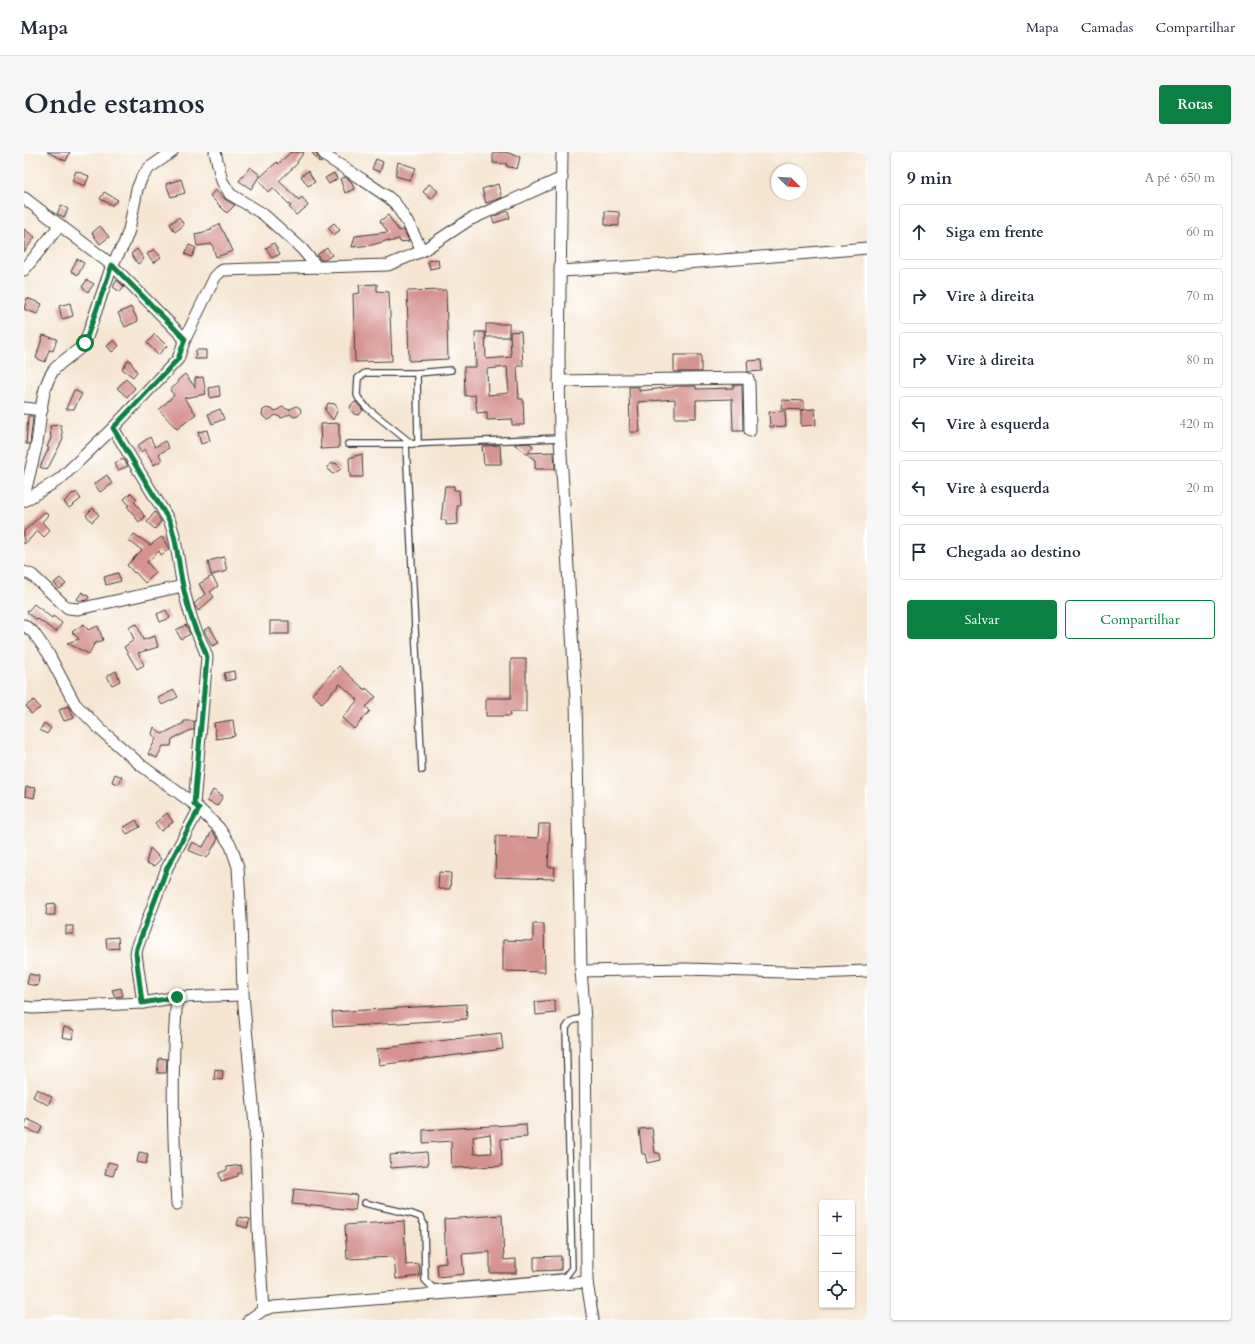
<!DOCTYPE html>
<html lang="pt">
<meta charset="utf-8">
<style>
:root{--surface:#fff;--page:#f6f6f7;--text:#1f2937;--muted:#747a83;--line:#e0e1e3;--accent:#0b8043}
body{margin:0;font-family:Cardo,serif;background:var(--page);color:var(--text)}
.controls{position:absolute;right:12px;bottom:12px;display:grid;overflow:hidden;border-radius:4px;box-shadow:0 1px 3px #0004}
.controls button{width:36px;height:36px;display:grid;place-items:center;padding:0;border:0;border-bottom:1px solid var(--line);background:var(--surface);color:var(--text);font:20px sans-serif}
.compass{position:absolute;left:747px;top:12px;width:36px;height:36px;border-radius:50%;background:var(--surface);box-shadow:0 1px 3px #0004;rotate:114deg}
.stop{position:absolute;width:12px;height:12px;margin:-9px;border:3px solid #0b8043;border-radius:50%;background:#fff}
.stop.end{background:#0b8043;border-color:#fff;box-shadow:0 1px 4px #0008}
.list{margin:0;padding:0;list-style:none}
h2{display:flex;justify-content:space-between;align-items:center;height:52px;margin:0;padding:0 16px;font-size:17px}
h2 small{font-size:13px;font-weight:400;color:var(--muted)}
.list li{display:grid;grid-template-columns:26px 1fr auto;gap:12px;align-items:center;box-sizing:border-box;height:56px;margin:0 8px 8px;padding:0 8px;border:1px solid var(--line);border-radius:4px}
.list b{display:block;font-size:15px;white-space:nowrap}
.list em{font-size:13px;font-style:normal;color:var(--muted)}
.actions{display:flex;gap:8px;padding:12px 16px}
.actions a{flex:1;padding:9px 0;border:1px solid var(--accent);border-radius:4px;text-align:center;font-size:14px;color:var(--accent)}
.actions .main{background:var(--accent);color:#fff}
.icon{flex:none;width:22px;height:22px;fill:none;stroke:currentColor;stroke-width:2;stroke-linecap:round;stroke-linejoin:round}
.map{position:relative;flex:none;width:843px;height:1168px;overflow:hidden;border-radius:4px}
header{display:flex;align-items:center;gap:24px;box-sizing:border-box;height:56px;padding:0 20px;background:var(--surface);border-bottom:1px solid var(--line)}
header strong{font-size:19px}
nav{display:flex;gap:22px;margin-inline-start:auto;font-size:14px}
.intro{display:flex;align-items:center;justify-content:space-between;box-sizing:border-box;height:96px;padding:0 24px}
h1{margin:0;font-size:28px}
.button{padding:10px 18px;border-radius:4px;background:var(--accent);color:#fff;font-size:14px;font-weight:700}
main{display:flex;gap:24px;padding:0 24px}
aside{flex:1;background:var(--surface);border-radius:4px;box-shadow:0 1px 3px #0004}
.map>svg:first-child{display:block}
.building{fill:#d5938e;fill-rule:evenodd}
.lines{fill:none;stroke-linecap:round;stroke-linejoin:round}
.service-casing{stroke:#3d3a37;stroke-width:8}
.minor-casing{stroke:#3d3a37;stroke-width:13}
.service{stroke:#fff;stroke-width:5.5}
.minor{stroke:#fff;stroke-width:11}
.route{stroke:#0b8043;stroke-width:5}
</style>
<header>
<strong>Mapa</strong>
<nav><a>Mapa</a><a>Camadas</a><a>Compartilhar</a></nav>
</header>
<div class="intro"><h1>Onde estamos</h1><a class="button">Rotas</a></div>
<main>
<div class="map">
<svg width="843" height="1168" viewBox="0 0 843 1168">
<rect width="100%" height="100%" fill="#fff"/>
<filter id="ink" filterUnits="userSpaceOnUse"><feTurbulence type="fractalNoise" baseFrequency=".025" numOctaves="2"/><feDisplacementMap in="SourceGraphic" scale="8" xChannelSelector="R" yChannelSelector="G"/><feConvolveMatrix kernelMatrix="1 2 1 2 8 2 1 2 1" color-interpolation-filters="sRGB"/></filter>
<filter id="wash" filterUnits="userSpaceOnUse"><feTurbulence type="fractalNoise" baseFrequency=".012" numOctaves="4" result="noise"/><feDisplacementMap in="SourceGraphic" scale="16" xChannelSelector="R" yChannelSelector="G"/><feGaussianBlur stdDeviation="0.9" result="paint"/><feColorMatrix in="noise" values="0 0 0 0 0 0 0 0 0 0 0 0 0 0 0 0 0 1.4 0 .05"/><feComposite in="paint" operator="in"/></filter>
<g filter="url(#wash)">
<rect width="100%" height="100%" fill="#f6e6d1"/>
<g id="blocks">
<!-- building -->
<g class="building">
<path d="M23,0H46L42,9Z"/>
<path d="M267,0H280L273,10L274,11L255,29L275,48L278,45L284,54L272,63L265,55L267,54L249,36L244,40L234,27L253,10L254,12Z"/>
<path d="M288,0H292L293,4L298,10L296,11Z"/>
<path d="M469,0H481L496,5L493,17L482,14L483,12L469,11Z"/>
<path d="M352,7L359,10L356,20L348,17Z"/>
<path d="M374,10L392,16L386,28L371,24Z"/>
<path d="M226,15L236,23L227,37L215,29Z"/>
<path d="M52,19L65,24L61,34L48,29Z"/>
<path d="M284,19L291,30L284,34L277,24Z"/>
<path d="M310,21L313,27L305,32L301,26Z"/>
<path d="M321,25L327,29L330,37L321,41L316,27Z"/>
<path d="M157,27L161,41L147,45L142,32Z"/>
<path d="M405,32L414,39L407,47L399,40Z"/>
<path d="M474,32L478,46L462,51L458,37Z"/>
<path d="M191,38L202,48L211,53L203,61L186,44Z"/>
<path d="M80,40L94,48L88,53L76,47Z"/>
<path d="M37,53L44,57L40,65L33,62Z"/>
<path d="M484,59L486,66L470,71L468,65Z"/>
<path d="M581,59L595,60V74L581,73Z"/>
<path d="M364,63L375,79L380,78L385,89L376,90L375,87L365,90V88L348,93L328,95L331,84L364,80L356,69Z"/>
<path d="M155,65L160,73L151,80L146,72Z"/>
<path d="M310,71L316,78L310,83L304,76Z"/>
<path d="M195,72L199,80H200L209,99L192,105L188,92L173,94L171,82L188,78L187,76Z"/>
<path d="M76,74L85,85L76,92L68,81Z"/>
<path d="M0,77L11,85L0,100Z"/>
<path d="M250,91L256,102L248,106L242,96Z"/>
<path d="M165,93L172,96L168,105L161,102Z"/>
<path d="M303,96L308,103L301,108H297L293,103Z"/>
<path d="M113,97L120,107L114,112L107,102Z"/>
<path d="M130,97L137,105L130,111L123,102Z"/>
<path d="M53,107L60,111L54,123L47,119Z"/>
<path d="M414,107L415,115L406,117L404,109Z"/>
<path d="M63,128L70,132L64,140L58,135Z"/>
<path d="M93,128L100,135L96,140L89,135Z"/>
<path d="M353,132V139L365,140L368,209L331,210L329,142L336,141L335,133Z"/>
<path d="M422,138L424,207L385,209L383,139Z"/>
<path d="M3,146L18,152L13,162L0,157Z"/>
<path d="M46,151L49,164L38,167L35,154Z"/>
<path d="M107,155L114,169L101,175L94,161Z"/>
<rect x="462" y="172" width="23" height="13"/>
<path d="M497,179L499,214H493L495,247H499L500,273H488V267L463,268V260L453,261L451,243L441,244L440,215H452L451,180H461L462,207L487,205L486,180ZM483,215L485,241L464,243L463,217Z"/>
<path d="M131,182L143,194L134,203L123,191Z"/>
<path d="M19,183L33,187L29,199L25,198L21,210L12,206Z"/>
<path d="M90,188L95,194L88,200L83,194Z"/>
<path d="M172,198H182V207H171Z"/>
<rect x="650" y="203" width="27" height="17"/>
<path d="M105,207L113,220L109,225L98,217Z"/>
<path d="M737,208L738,219L724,220L723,209Z"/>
<path d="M161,222L171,235V226L179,225L182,242L160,246L172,262L153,277L135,258L150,243L146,238L154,231L153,229Z"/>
<path d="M102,227L111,236L103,245L93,236Z"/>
<path d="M709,233H718L719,279H709L708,247L672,248V266H651V247L614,250L616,280H606L605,235H615V239L650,235V234H672V237L709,236Z"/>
<path d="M195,234L196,244L186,246L185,236Z"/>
<path d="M50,238L58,242L50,257H42Z"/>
<path d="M758,248L780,249V258L757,257Z"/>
<path d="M332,250L339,258L335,263L330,262L326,257L327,253Z"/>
<path d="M304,251L311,252L314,257L309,268L301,258Z"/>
<path d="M272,254L276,256L277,260L274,264L270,265L266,262L258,266L251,263L247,267L243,268L238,263L239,258L243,256L252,259L258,255L265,258Z"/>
<path d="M196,257L200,267L188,272L184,262Z"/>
<path d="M791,257L792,273L777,274V258Z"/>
<path d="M761,259L762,274L746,275L745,260Z"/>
<path d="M4,264H9L6,292H2Z"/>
<path d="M315,271V296L297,297L296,272Z"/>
<path d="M37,273L39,287L23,318L16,315L25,296L23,295L27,286L26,274Z"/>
<path d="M183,278L186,289L177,292L174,280Z"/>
<path d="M126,285L131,295L141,289L145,296L135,302L138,308L130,313L121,297L117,300L113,294Z"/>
<path d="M505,291L509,294L504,301L530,300L531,317H511V308L490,292Z"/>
<path d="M476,293L477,312H460L458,294Z"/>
<path d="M338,302L339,325H326L325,306Z"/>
<path d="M99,307L104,314L94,318L91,311Z"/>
<path d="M309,311L313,312L317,317L309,322L306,320L304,316L305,313Z"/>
<path d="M83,323L88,332L76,340L70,332Z"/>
<path d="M421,334H430V338H435L436,354H433L434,372L422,373V368H417Z"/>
<path d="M52,340L57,347L45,356L40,350L49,341L50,342Z"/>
<path d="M107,341L113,347L110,349L121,365L115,370L103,354L105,353L100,347Z"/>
<path d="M69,356L75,363L68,370L62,363Z"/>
<path d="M21,360L24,363L18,370L26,379L20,385L13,378L7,386L0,392V379Z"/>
<path d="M131,360L137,369L131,377L123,370Z"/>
<path d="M110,382L126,393L138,385L145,397L137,403L135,399L123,410L132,421L121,431L111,420L110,421L103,413L118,398L105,389Z"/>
<path d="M200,405L203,419L187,423L184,409Z"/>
<path d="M94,421L97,429L82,433L80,425Z"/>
<path d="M188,424L194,434L186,440L190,445L174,459L170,452L181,442L175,432Z"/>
<path d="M36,426L42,432L36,437L30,431Z"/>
<path d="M58,440L65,445L63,448L56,449L53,447Z"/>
<path d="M10,452L28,466L29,464L38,471L32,480L14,467L13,468L3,460Z"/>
<path d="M142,458L146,466L136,470L133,462Z"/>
<rect x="246" y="469" width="19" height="13"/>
<path d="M60,472L64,478L74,474L79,488L70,492L65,502L43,491L55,487L48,480Z"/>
<path d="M113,472L119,488L131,484L134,495L114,501L120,513L113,517L100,495L110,488L105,475Z"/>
<path d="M162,473L166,482L157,487L152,478Z"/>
<path d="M186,475L195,491L188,494L180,478Z"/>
<path d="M487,507H502V560H486V564H462V546H487Z"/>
<path d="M315,514L341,538L342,536L352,545L342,555L346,559L330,577L318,566L334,548L316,532L298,551L288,542Z"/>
<path d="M92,519L96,529L88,533L83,524Z"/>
<path d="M210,519L211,527L202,529L200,521Z"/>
<path d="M150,538L154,545L138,553L134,546Z"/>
<path d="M10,548L16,556L7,562L2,554Z"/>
<path d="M44,554L50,566L40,569L35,558Z"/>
<path d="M209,568L211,584L192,587L190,571Z"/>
<path d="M160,569H170V578H167L148,587L147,594H139L133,606L124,602L132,587L128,582L130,575L138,582L160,571Z"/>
<path d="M20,571L27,576L23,582L16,578Z"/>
<path d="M91,622L98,625L95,632L88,630Z"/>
<path d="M2,635L12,636L10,646L1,644Z"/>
<path d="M189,638L199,644L193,654L183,649Z"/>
<path d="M143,661L149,670L137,679L131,671Z"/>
<path d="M112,668L116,675L103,682L99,676Z"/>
<path d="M515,672H526L524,715H531L530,727L471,725L472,684L514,686Z"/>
<path d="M188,679L194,687L183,706L164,698L168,690L179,695Z"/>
<path d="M126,696L137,707L130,714L122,711Z"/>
<path d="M415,720L427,721L426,737H414Z"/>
<path d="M31,751V763H22L23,752Z"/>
<path d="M509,772H520L521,820L479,819V788L509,789Z"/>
<rect x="42" y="774" width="7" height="8"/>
<path d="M94,785L95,796L83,797L82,786Z"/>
<path d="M5,822L15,824L14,834L3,832Z"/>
<path d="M97,836L99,844L91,845L88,838Z"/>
<path d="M530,848L532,861L512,863L511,850Z"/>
<path d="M442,852L443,867L309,875L308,860Z"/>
<path d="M40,875L50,878L48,887L38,885Z"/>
<path d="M477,881L479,897L355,913L353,897Z"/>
<path d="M135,906L143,907L142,921H133Z"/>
<path d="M191,917L199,919L198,928L190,927Z"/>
<path d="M13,937L28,945L24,953L9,945Z"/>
<path d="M3,967L18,974L15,982L0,976Z"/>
<path d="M502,972L503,985L477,987L478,1014L428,1016L427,989L399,991V978ZM466,982L468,1001L450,1002L449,985Z"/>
<path d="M628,976L631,1001H635L636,1008L623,1011L621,1002H618L615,977Z"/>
<path d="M115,1000L124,1002L122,1012L113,1010Z"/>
<path d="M403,1000L404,1013L367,1016L366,1003Z"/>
<path d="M84,1010L93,1012L89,1024L81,1022Z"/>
<path d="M217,1013L218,1021H214V1024L197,1029L195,1021L203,1018V1015Z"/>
<path d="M270,1037L333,1043L331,1058L268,1052Z"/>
<path d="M478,1063L480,1108L492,1107V1121H466V1100L438,1102L440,1122L414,1125L413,1112L422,1111L420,1067Z"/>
<path d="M215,1065L226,1067L223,1076L213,1073Z"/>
<path d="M380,1069L382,1113L395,1112L396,1124L372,1127L370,1105L323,1107L321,1073Z"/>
<path d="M537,1104V1118L510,1119V1105Z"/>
</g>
</g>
</g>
<g filter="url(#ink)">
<use href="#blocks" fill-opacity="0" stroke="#3d3a37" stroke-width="1"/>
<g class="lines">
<!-- service casing -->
<g class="service-casing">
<g id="service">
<path d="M393,221L394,292"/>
<path d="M324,292H382L536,286"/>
<path d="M382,292L398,618"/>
<path d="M388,292L343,256L335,247L333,243L334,226L341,221H393L427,218"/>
<path d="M340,1051L388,1062L396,1065L400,1072L401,1128L409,1136L541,1125L548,1116L542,876C547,867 552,867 561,867"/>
</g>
</g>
<!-- minor casing -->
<g class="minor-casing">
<g id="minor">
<path d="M191,0L198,29L206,42L239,62L278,97L293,115"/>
<path d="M299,0L303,5L339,28L364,45L371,51L385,73L398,99L445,68L538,26"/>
<path d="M538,0L535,204L536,286L552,547L557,819L561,867L563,1130L569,1168"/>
<path d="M0,46L88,113L161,187L154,207L89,276L36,327L0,349"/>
<path d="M0,118L36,73"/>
<path d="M536,119C639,114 741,105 843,96"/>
<path d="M161,187L191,125L196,120L199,118L364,113L398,99"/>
<path d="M535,229L721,226L724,227L725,230L726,279"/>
<path d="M0,256L18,258"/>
<path d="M89,276L146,370C154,392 154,412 159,434C162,448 166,463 171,476C175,486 180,495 183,505L170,652"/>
<path d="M0,345C4,327 9,309 13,291C17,269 16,238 29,219C37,208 52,202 61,191L88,113L100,92L105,78L113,37L118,25L125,16L148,0"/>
<path d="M0,420L8,423L39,452L44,456L54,457L159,434"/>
<path d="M0,473L9,480L24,501L51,552L78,579L118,614L170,652L195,676L207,694L214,715L217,767L219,843L231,974L234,1077L239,1158"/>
<path d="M557,819L661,817L794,821L843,819"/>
<path d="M119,851L112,802L113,796L143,716L175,657"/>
<path d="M0,855L9,856L119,851L153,845L219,843"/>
<path d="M153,1052C149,982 147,915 153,845"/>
<path d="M225,1168L239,1158L249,1155L563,1130"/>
</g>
</g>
<!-- service -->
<use href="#service" class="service"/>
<!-- minor -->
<use href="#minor" class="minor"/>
</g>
</g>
<g class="lines" filter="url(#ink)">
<!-- route -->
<path class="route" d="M61,191L88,113L161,187L154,207L89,276L146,370C154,392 154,412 159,434C162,448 166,463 171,476C175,486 180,495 183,505L170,652L175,657L143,716L113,796L112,802L118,851L153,845"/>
</g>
</svg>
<div class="controls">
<button>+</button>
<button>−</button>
<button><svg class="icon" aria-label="locate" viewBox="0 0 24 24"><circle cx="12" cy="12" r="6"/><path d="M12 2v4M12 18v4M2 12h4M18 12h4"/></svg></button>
</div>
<svg class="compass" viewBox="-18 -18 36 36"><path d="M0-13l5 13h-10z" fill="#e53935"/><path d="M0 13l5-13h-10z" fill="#747a83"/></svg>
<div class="stop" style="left:61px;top:191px"></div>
<div class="stop end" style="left:153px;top:845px"></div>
</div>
<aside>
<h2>9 min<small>A pé · 650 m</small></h2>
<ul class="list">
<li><svg class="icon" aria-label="ahead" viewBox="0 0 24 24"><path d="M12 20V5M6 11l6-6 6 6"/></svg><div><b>Siga em frente</b></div><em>60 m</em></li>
<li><svg class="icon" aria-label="right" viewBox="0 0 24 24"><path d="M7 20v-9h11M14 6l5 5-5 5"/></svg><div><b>Vire à direita</b></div><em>70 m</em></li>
<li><svg class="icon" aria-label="right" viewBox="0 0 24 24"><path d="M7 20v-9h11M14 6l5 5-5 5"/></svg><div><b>Vire à direita</b></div><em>80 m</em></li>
<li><svg class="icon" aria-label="left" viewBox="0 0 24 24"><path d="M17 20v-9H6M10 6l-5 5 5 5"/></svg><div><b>Vire à esquerda</b></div><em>420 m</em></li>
<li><svg class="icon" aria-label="left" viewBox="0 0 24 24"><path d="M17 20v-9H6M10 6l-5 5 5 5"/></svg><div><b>Vire à esquerda</b></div><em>20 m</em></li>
<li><svg class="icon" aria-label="arrive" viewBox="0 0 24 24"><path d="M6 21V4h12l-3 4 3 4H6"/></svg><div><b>Chegada ao destino</b></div></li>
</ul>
<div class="actions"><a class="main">Salvar</a><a>Compartilhar</a></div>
</aside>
</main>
